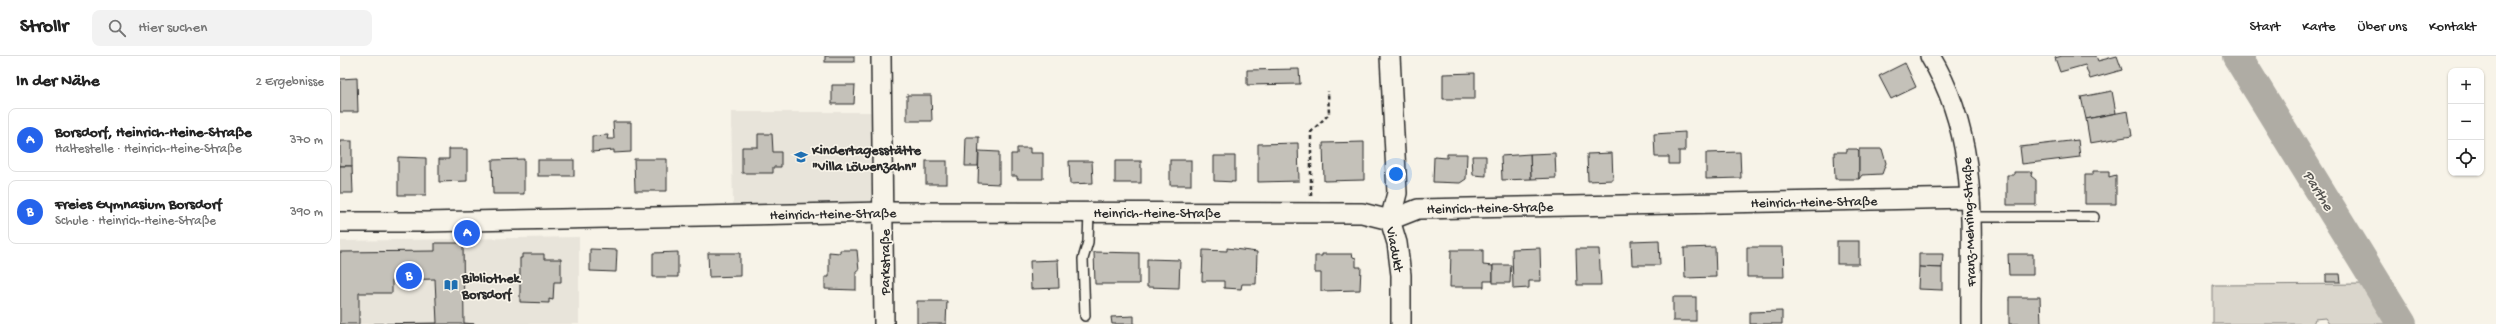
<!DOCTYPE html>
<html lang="de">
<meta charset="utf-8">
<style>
:root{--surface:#fff;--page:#f2f2f2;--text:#222;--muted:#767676;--line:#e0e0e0;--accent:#2563eb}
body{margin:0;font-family:"Gochi Hand",sans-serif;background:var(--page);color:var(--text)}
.controls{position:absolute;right:12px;top:12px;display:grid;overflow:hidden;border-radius:8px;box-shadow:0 1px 3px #0004}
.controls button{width:36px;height:36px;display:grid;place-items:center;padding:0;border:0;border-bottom:1px solid var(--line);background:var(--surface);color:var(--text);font:20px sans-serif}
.you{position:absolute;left:1056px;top:118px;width:14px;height:14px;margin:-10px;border:3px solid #fff;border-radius:50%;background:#1a73e8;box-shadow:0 0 0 6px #1a73e833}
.badge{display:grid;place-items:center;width:26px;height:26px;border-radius:50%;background:var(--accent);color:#fff;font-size:13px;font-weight:700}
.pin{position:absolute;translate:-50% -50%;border:2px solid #fff;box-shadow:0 1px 4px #0006}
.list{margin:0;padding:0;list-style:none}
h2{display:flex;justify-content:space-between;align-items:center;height:52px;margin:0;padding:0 16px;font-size:17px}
h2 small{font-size:13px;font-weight:400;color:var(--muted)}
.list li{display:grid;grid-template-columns:26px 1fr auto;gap:12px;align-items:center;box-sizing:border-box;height:64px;margin:0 8px 8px;padding:0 8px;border:1px solid var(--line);border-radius:8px}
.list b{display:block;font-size:15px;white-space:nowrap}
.list p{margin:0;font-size:13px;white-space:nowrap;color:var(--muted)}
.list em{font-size:13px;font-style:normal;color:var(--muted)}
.icon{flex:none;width:22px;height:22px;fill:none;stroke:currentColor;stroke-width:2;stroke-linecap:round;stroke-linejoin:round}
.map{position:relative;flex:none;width:2156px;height:268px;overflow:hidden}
header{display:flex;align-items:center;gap:24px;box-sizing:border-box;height:56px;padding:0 20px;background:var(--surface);border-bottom:1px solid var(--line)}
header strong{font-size:19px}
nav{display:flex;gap:22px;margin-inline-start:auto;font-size:14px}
.search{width:280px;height:36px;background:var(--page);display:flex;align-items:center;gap:10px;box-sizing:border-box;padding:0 14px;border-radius:8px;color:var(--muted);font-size:15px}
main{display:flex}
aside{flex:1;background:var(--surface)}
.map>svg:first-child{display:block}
.built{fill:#e8e4da}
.green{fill:#dad6cc;stroke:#82807c}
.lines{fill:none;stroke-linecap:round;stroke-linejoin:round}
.river{stroke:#afaca4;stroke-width:30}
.building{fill:#c4c1b9;stroke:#2b2b2b}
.lane-casing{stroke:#2b2b2b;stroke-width:12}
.street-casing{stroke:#2b2b2b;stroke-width:22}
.path{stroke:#2b2b2b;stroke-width:2.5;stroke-dasharray:4 3;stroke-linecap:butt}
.lane{stroke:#f7f3e8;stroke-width:9}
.street{stroke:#f7f3e8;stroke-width:19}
.labels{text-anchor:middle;stroke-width:3.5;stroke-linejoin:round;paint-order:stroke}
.poi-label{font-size:14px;font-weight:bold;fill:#2b2b2b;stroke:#f7f3e8;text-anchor:start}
.street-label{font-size:14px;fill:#2b2b2b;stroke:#f7f3e8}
.water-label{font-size:15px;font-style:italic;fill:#53524f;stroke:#f7f3e8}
</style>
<header>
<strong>Strollr</strong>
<div class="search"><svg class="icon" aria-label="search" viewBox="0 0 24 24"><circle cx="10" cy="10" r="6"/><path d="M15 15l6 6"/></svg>Hier suchen</div>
<nav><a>Start</a><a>Karte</a><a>Über uns</a><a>Kontakt</a></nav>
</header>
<main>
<aside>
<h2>In der Nähe<small>2 Ergebnisse</small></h2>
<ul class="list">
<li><span class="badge">A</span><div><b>Borsdorf, Heinrich-Heine-Straße</b><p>Haltestelle · Heinrich-Heine-Straße</p></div><em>370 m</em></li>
<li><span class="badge">B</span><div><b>Freies Gymnasium Borsdorf</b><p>Schule · Heinrich-Heine-Straße</p></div><em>390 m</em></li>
</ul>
</aside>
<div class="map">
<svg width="2156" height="268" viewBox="0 0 2156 268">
<rect width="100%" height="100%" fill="#f7f3e8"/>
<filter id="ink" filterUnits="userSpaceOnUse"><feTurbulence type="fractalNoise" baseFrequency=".025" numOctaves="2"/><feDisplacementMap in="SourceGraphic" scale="8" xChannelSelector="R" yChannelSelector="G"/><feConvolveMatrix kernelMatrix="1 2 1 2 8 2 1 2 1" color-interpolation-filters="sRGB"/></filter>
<g filter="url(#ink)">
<!-- built -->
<g class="built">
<path d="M391,56H531V147L393,149Z"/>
<path d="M239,181V268H0V185Z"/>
</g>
<!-- green -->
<path class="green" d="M2031,228L2056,268H1989L1985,262L1975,263L1973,268H1873V229Z"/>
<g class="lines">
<!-- river -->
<path class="river" d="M1897,0L2062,268"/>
</g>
<!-- building -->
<g class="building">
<rect x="485" y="0" width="29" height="6"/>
<path d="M1722,0H1756L1758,5L1777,0L1782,14L1750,23L1745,9L1720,16L1715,2Z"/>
<path d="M1565,7L1576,31L1551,43L1539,20Z"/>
<path d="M959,13L960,28L907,29V14Z"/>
<path d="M1135,17V43H1103V18Z"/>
<path d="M17,22L18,56H0V23Z"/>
<path d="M492,29H515L514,48H492Z"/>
<path d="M1772,35L1776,57L1746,63L1741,41Z"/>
<path d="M567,39H591L592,65H567Z"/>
<path d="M1788,55L1792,80L1750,87L1746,63Z"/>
<path d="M273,66H291V96L274,97V94L252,96V80L268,79L267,83H274Z"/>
<path d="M1345,76V95H1339V108H1329V101H1315L1314,78Z"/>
<path d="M418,78H432L433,96H441V111H433V117H402V91H418Z"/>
<path d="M626,81H639L638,110H625Z"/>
<path d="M1738,84L1740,101L1682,108L1680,91Z"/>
<rect x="0" y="85" width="12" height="25"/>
<path d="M1024,86V124L984,125L983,87Z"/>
<path d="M958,87L959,125L918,126V88Z"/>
<path d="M677,92H690V97H703V123H677V120H671V98H677Z"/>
<path d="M109,93H127V125L99,126V103H109Z"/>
<path d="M1507,93H1517L1519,95V123H1495L1494,96H1507Z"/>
<path d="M1519,93H1542L1546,107L1542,118L1522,119L1519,123Z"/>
<path d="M639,95L659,96V128L638,127Z"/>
<path d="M1400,96L1401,122L1366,123V97Z"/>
<path d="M1215,97L1216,122L1191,123L1190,98Z"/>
<path d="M1272,97L1273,124L1248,125L1247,98Z"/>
<path d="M1107,98H1127L1126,123L1120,127L1093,126L1094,101L1107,102Z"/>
<path d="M1190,98L1191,123L1162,124L1161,100Z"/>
<path d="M874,100H895V126L874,125Z"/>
<path d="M1132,100H1146V120L1133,119Z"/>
<path d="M58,101L86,102V139H58Z"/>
<path d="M184,103V138H153L152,104Z"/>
<path d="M294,103H327V135H295Z"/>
<rect x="198" y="104" width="36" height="16"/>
<rect x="830" y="104" width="21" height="25"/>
<rect x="586" y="105" width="21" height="23"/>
<path d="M729,105H752L753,127L730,128Z"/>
<rect x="775" y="105" width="26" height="22"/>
<path d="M0,110H12L13,137H0Z"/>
<path d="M1753,115H1769V121L1776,119V148H1745V119H1753Z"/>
<path d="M1674,116H1692L1691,120L1696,124V149H1667V119H1674Z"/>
<path d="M1319,184L1320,209H1292L1291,185Z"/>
<rect x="1497" y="185" width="22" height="23"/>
<path d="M95,187H123L124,267L135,268H34L97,267L95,223L52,224V237H19V268H0V196L95,195Z"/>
<path d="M1375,191L1376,221L1345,222L1344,192Z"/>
<path d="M1407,191H1443L1444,221H1407Z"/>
<path d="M887,192L917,196L916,228H902L901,233L884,232V225H862L863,194L887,195Z"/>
<path d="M1200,192L1201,225H1189V232L1173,233L1172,193Z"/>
<path d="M250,193L277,194L276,216L250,215Z"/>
<path d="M1236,193H1259L1261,229H1237Z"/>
<path d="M500,194H517L519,215H516V234L485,233V221H489V196L500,197Z"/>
<path d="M1111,194H1143V209L1153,210V225H1144V231H1110Z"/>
<path d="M338,196V221H313V197Z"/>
<path d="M754,196L799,197V228H755Z"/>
<path d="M368,197H400V220L369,221Z"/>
<path d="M182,198H204V203H221V226H214L213,244L209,243V247L180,246V202H182Z"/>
<path d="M982,198H1012L1013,201L1016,202V211H1021L1020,234L981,235V217H975V200H982Z"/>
<path d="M1579,198H1603L1602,212L1579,211Z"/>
<path d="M1668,198H1693V219H1669Z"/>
<path d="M807,203L840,204L839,232L807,231Z"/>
<path d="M718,204L719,232L691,233L690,205Z"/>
<path d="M1153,209H1171L1170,227H1153Z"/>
<path d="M1579,211L1602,212V234L1578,233Z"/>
<path d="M1986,218H2000L2001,226H1986Z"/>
<rect x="1333" y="241" width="23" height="24"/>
<path d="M1669,241H1700L1701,268H1669Z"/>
<path d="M577,245H607L606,268H577Z"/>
<path d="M1442,255V268H1410V256Z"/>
<path d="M794,260V268H772L771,261Z"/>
</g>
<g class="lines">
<!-- lane casing -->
<g class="lane-casing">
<g id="lane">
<path d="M1630,161H1754"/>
<path d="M745,260L743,203L748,186L749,156"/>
</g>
</g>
<!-- street casing -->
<g class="street-casing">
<g id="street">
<path d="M541,0L544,268"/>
<path d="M1050,0L1057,137L1050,164L1057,187L1061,219V268"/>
<path d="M1590,0C1641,84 1630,174 1631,268"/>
<path d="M0,166H86L544,156L1022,157L1050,164L1078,153L1630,142"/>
</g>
</g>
<!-- path -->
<path class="path" d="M971,140V76L989,58L988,35"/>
<!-- lane -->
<use href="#lane" class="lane"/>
<!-- street -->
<use href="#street" class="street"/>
</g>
</g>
<!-- icons -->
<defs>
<g id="school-bare" transform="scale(1.08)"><path d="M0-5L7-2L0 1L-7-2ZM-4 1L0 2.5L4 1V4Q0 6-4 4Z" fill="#1f6fb2" stroke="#f7f3e8" stroke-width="2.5" paint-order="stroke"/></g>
<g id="library-bare" transform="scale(1.08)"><path d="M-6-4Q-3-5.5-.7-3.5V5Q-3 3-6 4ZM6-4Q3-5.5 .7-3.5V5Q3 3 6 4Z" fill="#1f6fb2" stroke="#f7f3e8" stroke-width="2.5" paint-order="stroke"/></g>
</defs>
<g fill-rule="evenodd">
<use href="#school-bare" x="461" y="101"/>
<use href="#library-bare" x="111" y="229"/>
</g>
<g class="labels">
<!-- poi labels -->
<g class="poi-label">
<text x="472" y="98">Kindertagesstätte<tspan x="472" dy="16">"Villa Löwenzahn"</tspan></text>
<text x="122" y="226">Bibliothek<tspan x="122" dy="16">Borsdorf</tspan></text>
</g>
<!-- street labels -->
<g class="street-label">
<text transform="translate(1474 145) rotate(-1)" y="5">Heinrich-Heine-Straße</text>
<text transform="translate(1150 151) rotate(-1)" y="5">Heinrich-Heine-Straße</text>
<text x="817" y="161">Heinrich-Heine-Straße</text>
<text transform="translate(493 157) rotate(-1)" y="5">Heinrich-Heine-Straße</text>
<text transform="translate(1628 166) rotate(-92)" y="5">Franz-Mehring-Straße</text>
<text transform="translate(1056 193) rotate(79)" y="5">Viadukt</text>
<text transform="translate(544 206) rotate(-90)" y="5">Parkstraße</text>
</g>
<!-- water labels -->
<g class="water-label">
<text transform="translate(1979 134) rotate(58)" y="5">Parthe</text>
</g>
</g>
</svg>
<div class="controls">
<button>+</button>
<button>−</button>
<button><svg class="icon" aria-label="locate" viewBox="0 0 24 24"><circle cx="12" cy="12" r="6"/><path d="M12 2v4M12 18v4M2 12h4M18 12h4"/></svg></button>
</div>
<div class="you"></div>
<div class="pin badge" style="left:127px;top:177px">A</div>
<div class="pin badge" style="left:69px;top:220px">B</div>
</div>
</main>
